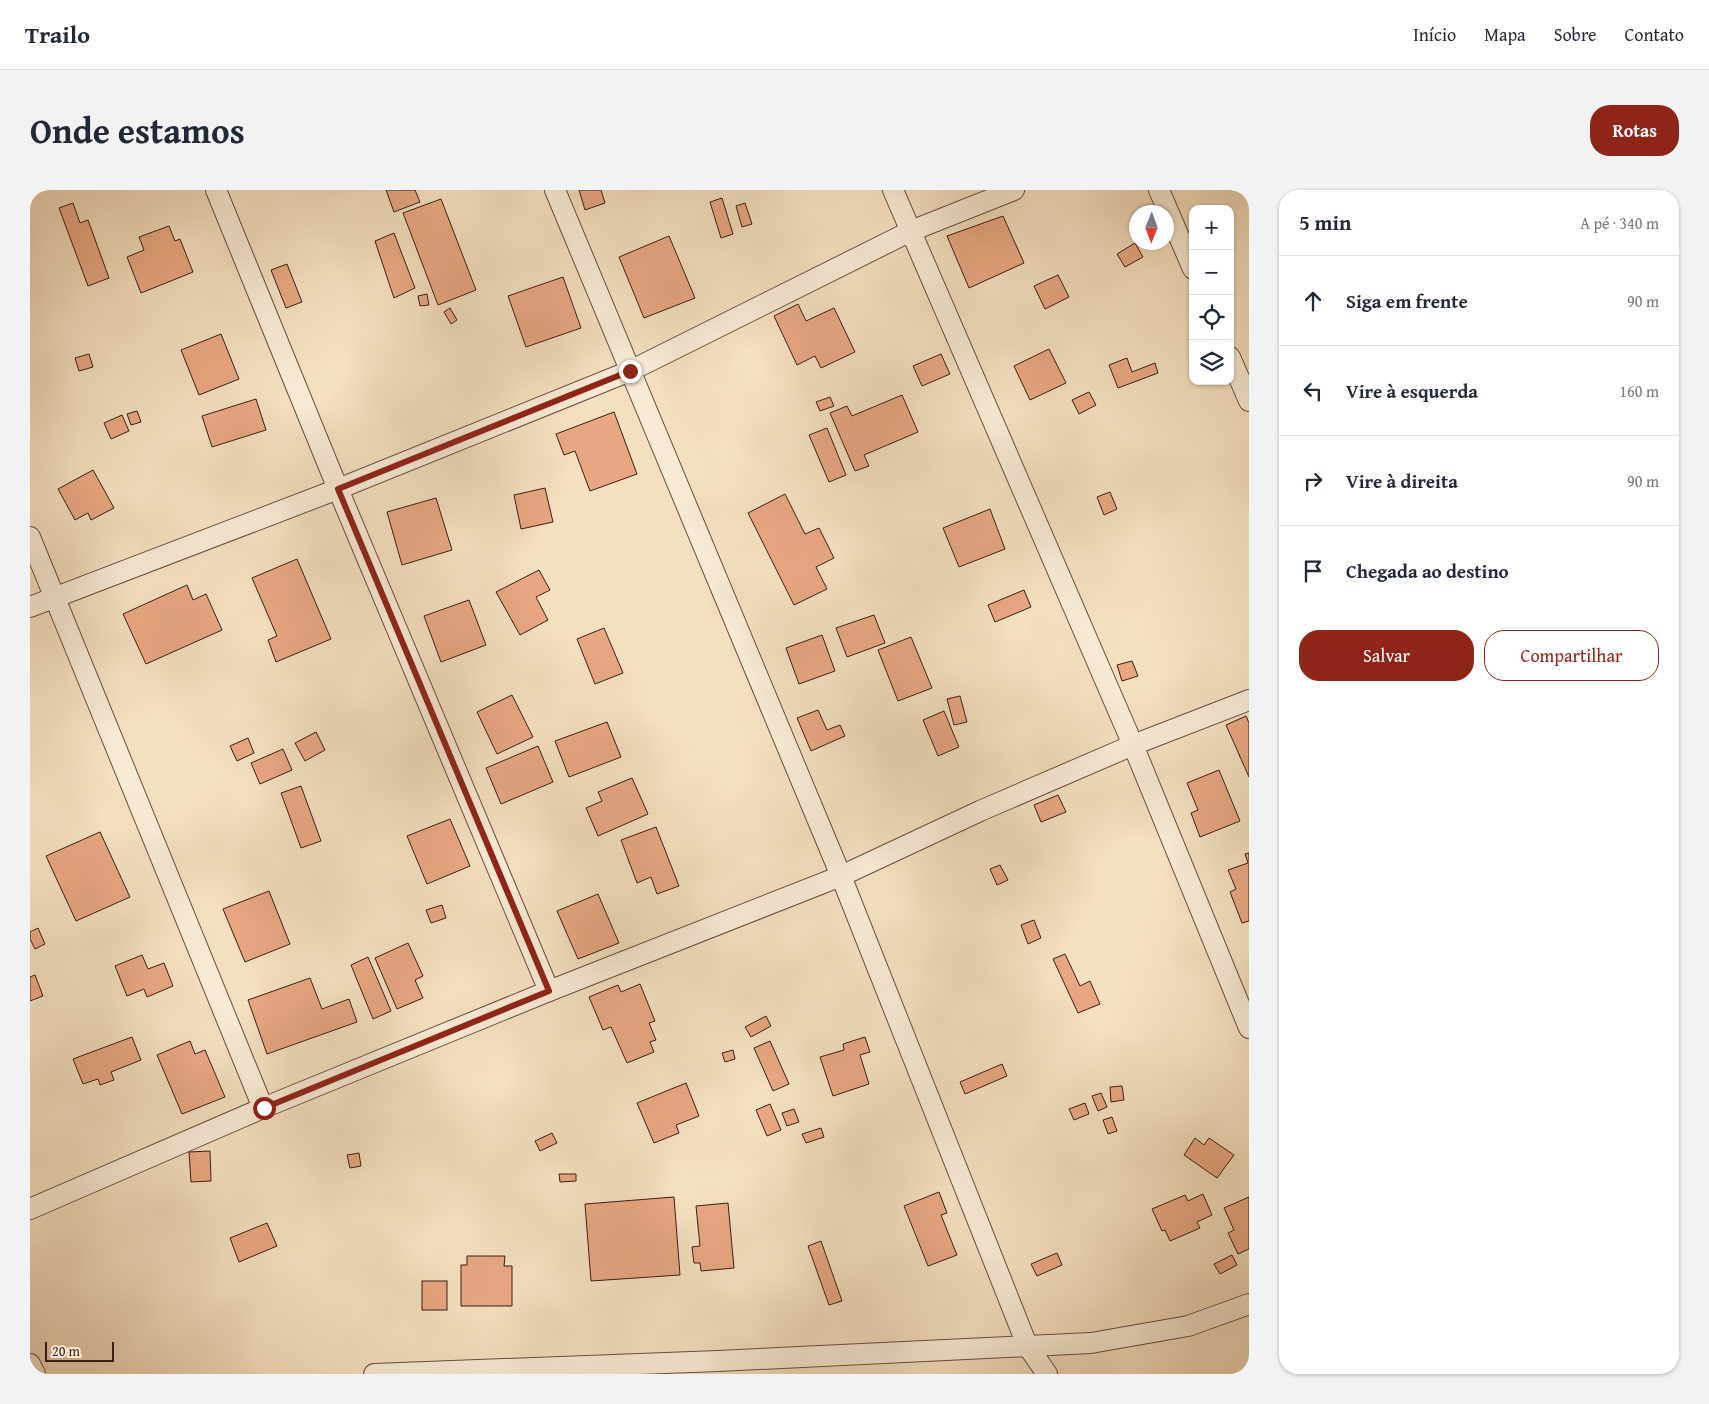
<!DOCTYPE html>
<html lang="pt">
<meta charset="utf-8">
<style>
:root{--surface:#fff;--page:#f2f2f3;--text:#1f2937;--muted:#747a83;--line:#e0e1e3;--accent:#8f2418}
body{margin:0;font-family:"Gentium Book Plus",serif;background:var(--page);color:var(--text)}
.controls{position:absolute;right:15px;top:15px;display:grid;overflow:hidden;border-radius:10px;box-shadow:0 1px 4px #0004}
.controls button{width:45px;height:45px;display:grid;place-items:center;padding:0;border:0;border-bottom:1px solid var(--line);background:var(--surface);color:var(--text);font:25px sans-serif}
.compass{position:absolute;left:1099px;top:15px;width:45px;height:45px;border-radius:50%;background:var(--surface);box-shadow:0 1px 4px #0004;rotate:181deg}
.scale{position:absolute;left:15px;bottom:12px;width:69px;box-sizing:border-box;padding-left:5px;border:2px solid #381e14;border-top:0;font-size:14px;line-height:18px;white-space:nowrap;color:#381e14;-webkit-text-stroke:4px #f8ead5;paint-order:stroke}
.stop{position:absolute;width:15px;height:15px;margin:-11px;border:4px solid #8f2418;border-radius:50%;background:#fff}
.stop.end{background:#8f2418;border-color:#fff;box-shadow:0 1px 5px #0008}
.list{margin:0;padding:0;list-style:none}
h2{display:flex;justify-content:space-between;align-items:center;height:65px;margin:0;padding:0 20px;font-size:21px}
h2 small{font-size:16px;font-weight:400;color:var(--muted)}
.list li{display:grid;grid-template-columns:32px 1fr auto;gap:15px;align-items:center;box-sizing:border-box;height:90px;padding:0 20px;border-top:1px solid var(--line)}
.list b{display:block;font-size:19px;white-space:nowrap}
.list em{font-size:16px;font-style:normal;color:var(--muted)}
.actions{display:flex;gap:10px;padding:15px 20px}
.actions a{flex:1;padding:11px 0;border:1px solid var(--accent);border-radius:20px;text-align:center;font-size:18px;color:var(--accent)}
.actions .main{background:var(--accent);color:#fff}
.icon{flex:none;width:28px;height:28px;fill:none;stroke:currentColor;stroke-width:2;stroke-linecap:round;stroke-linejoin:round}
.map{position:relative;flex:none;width:1219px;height:1184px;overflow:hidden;border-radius:20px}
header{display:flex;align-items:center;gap:30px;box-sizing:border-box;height:70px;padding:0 25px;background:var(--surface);border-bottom:1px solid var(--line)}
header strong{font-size:24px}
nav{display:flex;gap:28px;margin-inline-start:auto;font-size:18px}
.intro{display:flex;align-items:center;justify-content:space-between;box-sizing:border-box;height:120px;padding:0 30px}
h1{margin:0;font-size:35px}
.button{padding:12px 22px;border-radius:20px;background:var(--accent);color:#fff;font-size:18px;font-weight:700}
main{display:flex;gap:30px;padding:0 30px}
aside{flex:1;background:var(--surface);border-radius:20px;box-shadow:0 1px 4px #0004}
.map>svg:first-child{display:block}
.building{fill:#e8a782;stroke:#381e14}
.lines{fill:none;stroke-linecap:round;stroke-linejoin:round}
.street-casing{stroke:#674e3f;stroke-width:22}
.street{stroke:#f8ead5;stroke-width:20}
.route{stroke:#8f2418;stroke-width:6}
</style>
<header>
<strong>Trailo</strong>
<nav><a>Início</a><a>Mapa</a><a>Sobre</a><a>Contato</a></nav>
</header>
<div class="intro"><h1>Onde estamos</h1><a class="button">Rotas</a></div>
<main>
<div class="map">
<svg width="1219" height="1184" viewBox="0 0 1219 1184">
<rect width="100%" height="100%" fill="#f4dfbf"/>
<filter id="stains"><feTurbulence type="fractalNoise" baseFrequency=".004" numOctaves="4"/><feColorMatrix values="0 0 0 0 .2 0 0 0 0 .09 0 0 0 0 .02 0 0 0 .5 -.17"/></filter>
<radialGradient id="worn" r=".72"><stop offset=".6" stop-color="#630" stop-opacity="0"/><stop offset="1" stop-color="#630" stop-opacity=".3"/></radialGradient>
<!-- building -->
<g class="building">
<path d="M356,0H385L390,12L364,22Z"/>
<path d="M549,0H571L575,13L555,20Z"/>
<path d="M692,8L703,44L691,48L680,12Z"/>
<path d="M411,9L446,100L408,115L373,23Z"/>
<path d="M43,13L50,33L58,30L79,88L58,96L29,18Z"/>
<path d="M715,13L722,34L712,37L706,16Z"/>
<path d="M973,26L994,73L939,98L917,46Z"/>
<path d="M139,36L145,51L150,49L163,82L111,103L97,67L114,60L109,47Z"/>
<path d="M364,43L385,98L364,108L345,51Z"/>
<path d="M639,46L665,108L614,128L589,67Z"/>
<path d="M1105,53L1113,67L1095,77L1087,64Z"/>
<path d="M257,74L272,112L256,118L241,80Z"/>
<path d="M1028,85L1039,107L1015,119L1004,96Z"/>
<path d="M533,87L551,138L496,157L478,106Z"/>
<path d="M397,104L399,115L390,116L388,106Z"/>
<path d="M768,114L776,131L804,118L825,162L791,178L785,166L767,175L744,126Z"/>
<path d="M420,118L427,130L421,134L414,122Z"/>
<path d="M191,144L209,189L169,205L151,160Z"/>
<path d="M1019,159L1036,193L1000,210L984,176Z"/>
<path d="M59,164L63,177L49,181L45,168Z"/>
<path d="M911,164L920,184L892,196L883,176Z"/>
<path d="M1097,168L1102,182L1125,173L1128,183L1088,198L1079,175Z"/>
<path d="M1059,202L1066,215L1049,224L1042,210Z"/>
<path d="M872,205L888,242L834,265L839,276L825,281L800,223L817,216L822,226Z"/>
<path d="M800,207L804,216L790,221L786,212Z"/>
<path d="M226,209L236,240L182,257L172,226Z"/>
<path d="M107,221L111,232L101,235L97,224Z"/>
<path d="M584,222L607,284L560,301L545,261L534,265L526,244Z"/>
<path d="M92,225L99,241L81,249L74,233Z"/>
<path d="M797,238L816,285L799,292L779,245Z"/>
<path d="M63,280L84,318L61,330L58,323L45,330L28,299Z"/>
<path d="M515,298L523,332L491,339L484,305Z"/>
<path d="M1080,302L1087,319L1074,325L1067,307Z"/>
<path d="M755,304L775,344L789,338L804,368L786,377L797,399L764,415L718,323Z"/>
<path d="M406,308L422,360L372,375L357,322Z"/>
<path d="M960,319L975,359L929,377L913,338Z"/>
<path d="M267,369L301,449L246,472L238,450L247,446L222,388Z"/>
<path d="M509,380L520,400L506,407L518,430L490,445L466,402Z"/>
<path d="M157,395L163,410L176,404L192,440L116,474L93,424Z"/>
<path d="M994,400L1001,417L965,432L958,415Z"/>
<path d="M439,410L456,455L411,472L394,426Z"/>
<path d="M844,425L855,453L817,467L806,438Z"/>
<path d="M574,438L593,483L565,494L547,449Z"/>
<path d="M792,445L805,481L769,494L756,458Z"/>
<path d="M881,447L902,498L868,511L848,460Z"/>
<path d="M1102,471L1108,486L1092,491L1087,475Z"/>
<path d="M482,505L503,547L467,564L447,522Z"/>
<path d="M930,506L937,532L924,535L917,509Z"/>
<path d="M788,520L797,540L810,535L815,546L781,561L767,528Z"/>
<path d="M914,521L929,557L908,566L893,530Z"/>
<path d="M1216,526L1219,533V587L1196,535Z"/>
<path d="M577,532L591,567L539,587L525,551Z"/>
<path d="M286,542L295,560L275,571L265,553Z"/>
<path d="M218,548L224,563L207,571L200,556Z"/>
<path d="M508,556L523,592L471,614L456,578Z"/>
<path d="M253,559L262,580L230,594L221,573Z"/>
<path d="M1189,580L1210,631L1170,647L1161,623L1168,620L1157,593Z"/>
<path d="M602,588L618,624L568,646L556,618L572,611L568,602Z"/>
<path d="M271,596L291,651L271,658L251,603Z"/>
<path d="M1028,605L1036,622L1011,632L1004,615Z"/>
<path d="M420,629L440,676L397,694L377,646Z"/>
<path d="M626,637L649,696L627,704L621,687L607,693L591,650Z"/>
<path d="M70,642L100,707L46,731L16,666Z"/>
<path d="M1219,663V731L1212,733L1200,702L1206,699L1198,680L1218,673L1215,664Z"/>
<path d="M970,675L978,690L967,695L960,679Z"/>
<path d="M239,701L260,754L215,772L193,719Z"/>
<path d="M568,704L589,753L548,769L527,721Z"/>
<path d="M412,715L416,728L401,733L396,720Z"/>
<path d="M1004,730L1011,748L998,754L991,735Z"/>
<path d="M8,738L15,754L5,759L0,749V742Z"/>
<path d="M378,753L393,786L385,790L393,808L367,819L345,768Z"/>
<path d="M1035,764L1050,796L1060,791L1070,814L1048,823L1023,769Z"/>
<path d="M112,765L118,779L134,773L143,796L117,807L114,799L97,806L85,776Z"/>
<path d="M338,767L361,821L343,829L321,775Z"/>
<path d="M5,785L13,806L0,811V787Z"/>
<path d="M280,788L292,819L319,809L327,832L237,864L218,810Z"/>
<path d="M610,794L625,831L619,833L626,850L620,852L624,862L597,873L581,837L573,840L559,807L588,795L591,802Z"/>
<path d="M736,826L741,836L721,847L715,837Z"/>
<path d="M102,847L111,870L81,882L84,890L70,895L68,889L53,894L43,869Z"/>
<path d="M835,847L840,862L830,865L839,894L803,906L790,867L814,860L813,854Z"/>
<path d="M160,851L165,864L175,860L195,907L152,924L127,865Z"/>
<path d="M740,851L759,894L743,901L724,858Z"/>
<path d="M703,860L705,869L695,872L692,863Z"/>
<path d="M972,874L977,886L935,904L930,892Z"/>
<path d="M656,893L669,926L646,935L649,943L624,953L607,913Z"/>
<path d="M1092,896L1094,910L1081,912L1080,897Z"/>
<path d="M1071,903L1077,917L1068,921L1062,906Z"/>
<path d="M1055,913L1059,924L1044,930L1039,919Z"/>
<path d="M740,914L751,940L737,946L726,920Z"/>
<path d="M764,919L769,932L757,936L752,923Z"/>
<path d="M1082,927L1087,941L1078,944L1073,930Z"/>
<path d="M791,938L794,947L776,953L772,944Z"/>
<path d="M522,943L527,953L510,961L505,951Z"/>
<path d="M1165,948L1174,955L1179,948L1204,965L1187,988L1154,965Z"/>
<path d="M180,961L181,991L161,992L159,962Z"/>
<path d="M329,963L331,976L320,978L317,965Z"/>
<path d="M529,984H546V991L530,992Z"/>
<path d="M909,1002L917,1023L911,1025L927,1065L898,1076L874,1016Z"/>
<path d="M1173,1004L1182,1025L1167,1032L1170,1038L1140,1051L1135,1040L1132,1041L1122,1019L1155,1005L1158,1011Z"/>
<path d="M644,1007L650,1085L561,1091L555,1014Z"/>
<path d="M1219,1007V1059L1208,1064L1198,1043L1204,1040L1194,1018Z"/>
<path d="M698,1013L704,1078L671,1081L670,1073H664L662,1057L670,1056L666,1016Z"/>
<path d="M237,1033L247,1056L209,1072L200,1048Z"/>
<path d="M791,1051L812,1111L799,1115L778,1056Z"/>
<path d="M1027,1063L1032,1075L1007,1086L1001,1074Z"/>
<path d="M1202,1065L1207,1075L1190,1084L1184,1074Z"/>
<path d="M437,1066H475L474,1076H482V1116H431V1075H437Z"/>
<rect x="392" y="1091" width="25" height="29"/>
</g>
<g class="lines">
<!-- street casing -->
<g class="street-casing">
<g id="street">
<path d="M186,0L308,299L519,801"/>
<path d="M525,0L811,686L997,1155L1017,1184"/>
<path d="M863,0L1103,555L1219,838"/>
<path d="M1129,0L1163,79"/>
<path d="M1200,167L1219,211"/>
<path d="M0,347L233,918"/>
<path d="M0,417L308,299L600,181L881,41L984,0"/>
<path d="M0,1019L233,918L519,801L811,686L950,621L1103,555L1219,510"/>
<path d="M0,1174L5,1184"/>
<path d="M344,1184L688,1171L1061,1153L1158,1136L1219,1114"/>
</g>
</g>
<!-- street -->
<use href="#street" class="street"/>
</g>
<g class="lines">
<!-- route -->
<path class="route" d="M234,918L519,801L308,299L600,181"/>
</g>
<rect width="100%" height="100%" filter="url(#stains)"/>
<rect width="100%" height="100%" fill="url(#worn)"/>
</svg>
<div class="controls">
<button>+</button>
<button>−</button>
<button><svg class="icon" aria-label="locate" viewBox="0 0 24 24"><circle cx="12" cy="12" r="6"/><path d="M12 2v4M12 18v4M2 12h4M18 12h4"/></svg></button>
<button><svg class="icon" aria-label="layers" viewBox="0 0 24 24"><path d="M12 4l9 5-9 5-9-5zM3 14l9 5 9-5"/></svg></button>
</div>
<svg class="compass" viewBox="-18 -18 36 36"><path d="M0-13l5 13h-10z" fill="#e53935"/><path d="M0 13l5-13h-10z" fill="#747a83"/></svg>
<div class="scale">20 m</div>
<div class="stop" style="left:234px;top:918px"></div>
<div class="stop end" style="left:600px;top:181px"></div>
</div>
<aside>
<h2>5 min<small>A pé · 340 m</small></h2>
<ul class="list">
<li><svg class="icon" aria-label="ahead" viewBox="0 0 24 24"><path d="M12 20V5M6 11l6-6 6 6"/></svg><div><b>Siga em frente</b></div><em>90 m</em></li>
<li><svg class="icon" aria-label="left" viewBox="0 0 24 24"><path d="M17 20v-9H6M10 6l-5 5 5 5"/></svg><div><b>Vire à esquerda</b></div><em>160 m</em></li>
<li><svg class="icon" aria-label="right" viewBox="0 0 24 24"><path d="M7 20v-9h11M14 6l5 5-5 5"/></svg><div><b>Vire à direita</b></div><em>90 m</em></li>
<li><svg class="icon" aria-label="arrive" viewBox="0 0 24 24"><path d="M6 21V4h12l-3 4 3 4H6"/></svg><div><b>Chegada ao destino</b></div></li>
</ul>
<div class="actions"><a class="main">Salvar</a><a>Compartilhar</a></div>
</aside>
</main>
